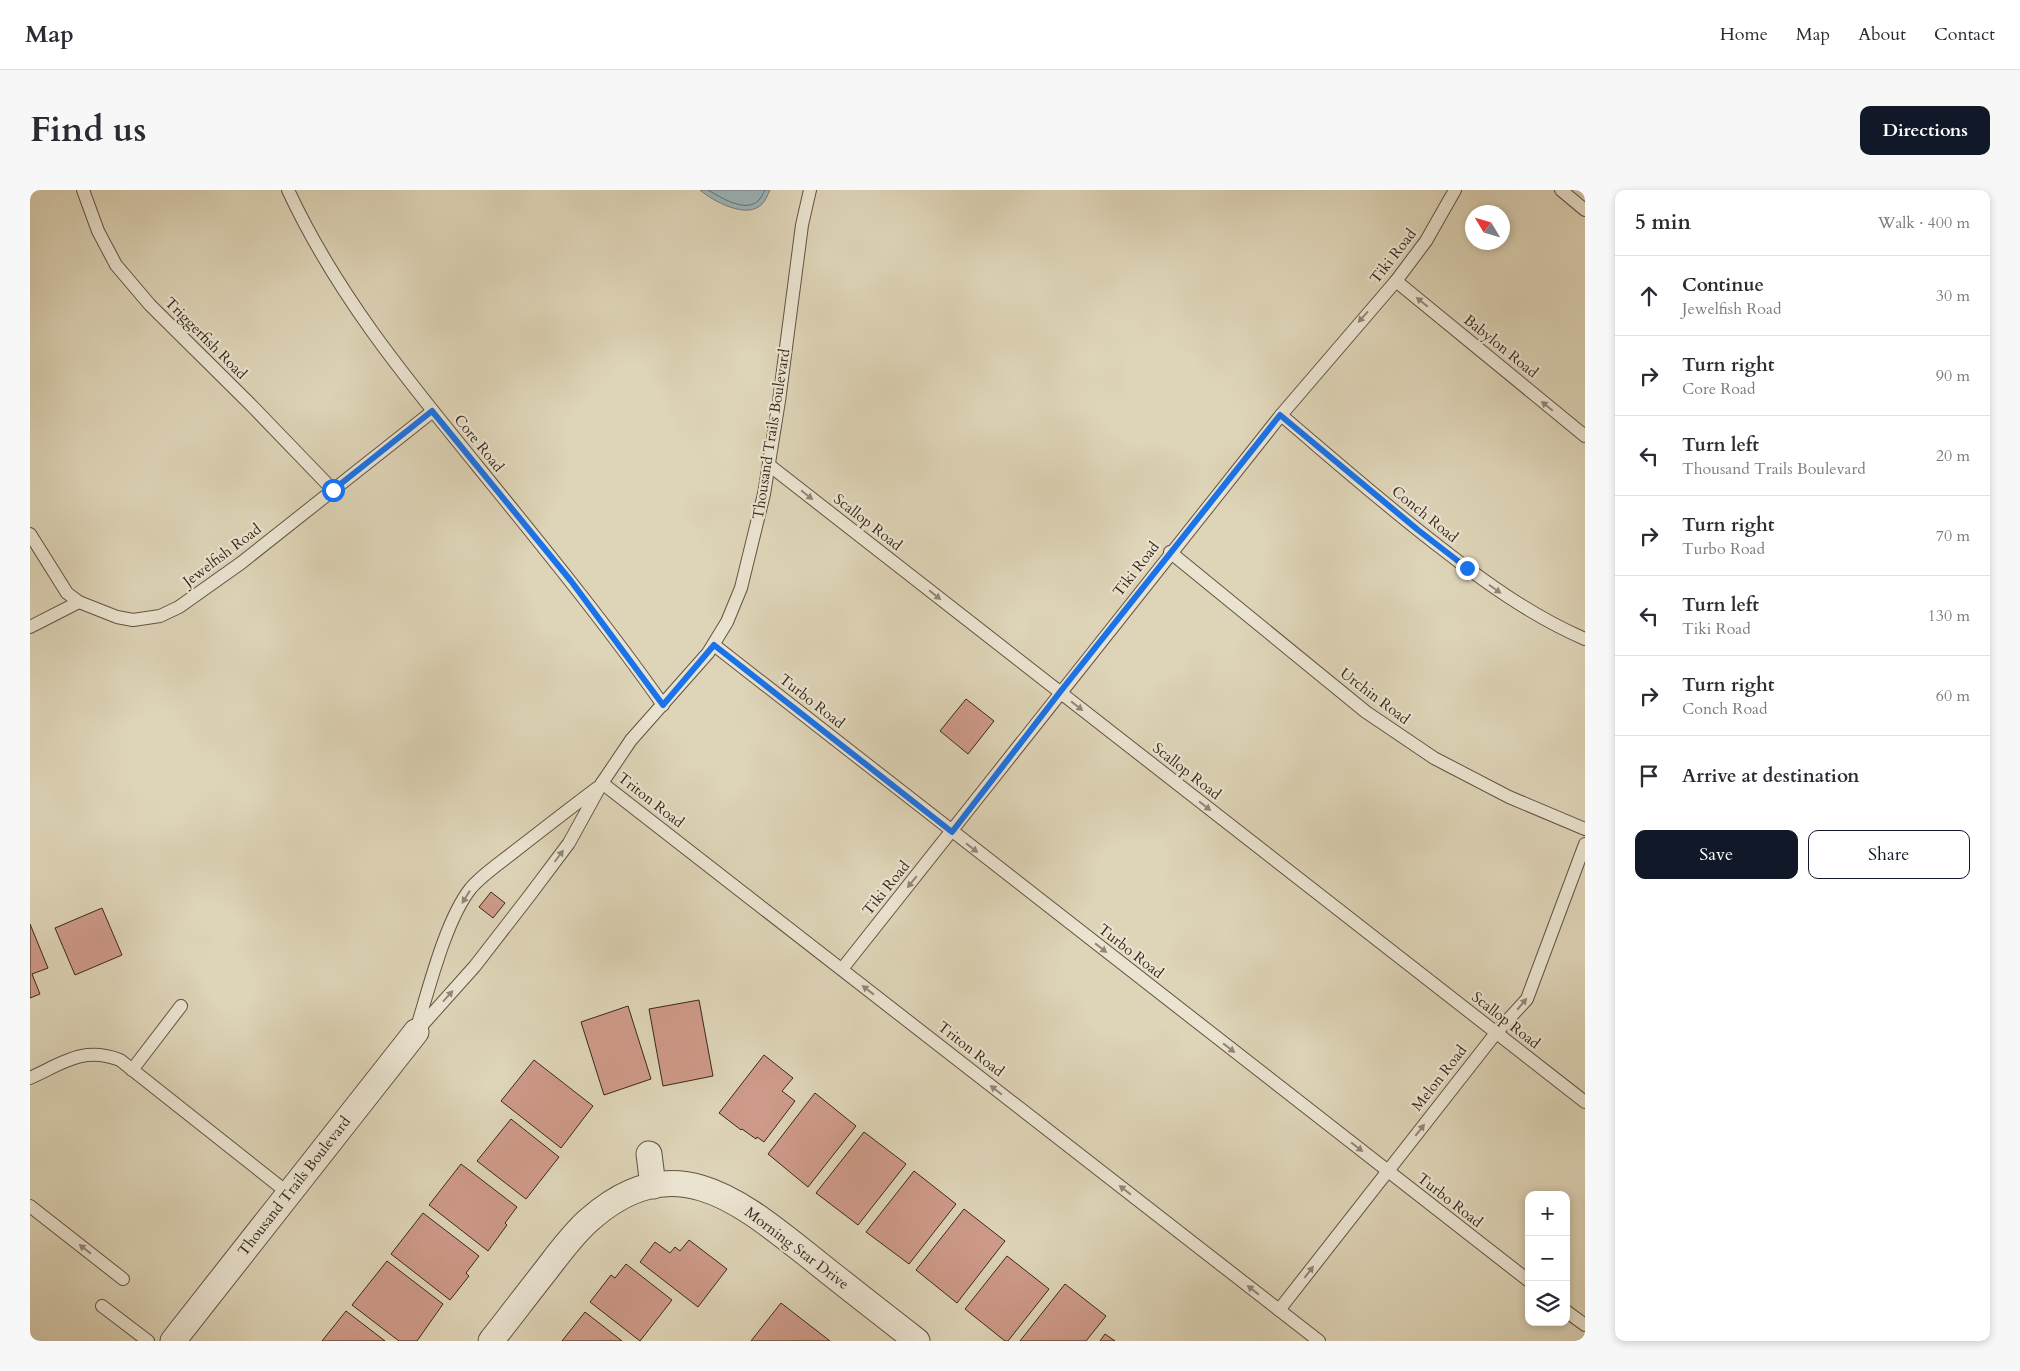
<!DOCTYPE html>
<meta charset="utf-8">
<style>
:root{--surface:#fff;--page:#f7f7f7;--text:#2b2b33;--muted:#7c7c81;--line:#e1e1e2;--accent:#111827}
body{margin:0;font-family:Cardo,serif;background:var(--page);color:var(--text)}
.controls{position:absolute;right:15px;bottom:15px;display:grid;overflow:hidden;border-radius:10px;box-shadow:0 2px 8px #0003}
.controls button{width:45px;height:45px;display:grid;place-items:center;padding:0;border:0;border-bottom:1px solid var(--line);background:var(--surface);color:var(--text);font:25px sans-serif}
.compass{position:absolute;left:1435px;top:15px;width:45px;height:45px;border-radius:50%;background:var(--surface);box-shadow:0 2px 8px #0003;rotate:308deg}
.stop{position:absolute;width:15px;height:15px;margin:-11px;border:4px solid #1a73e8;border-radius:50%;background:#fff}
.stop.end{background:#1a73e8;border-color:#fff;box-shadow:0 1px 5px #0008}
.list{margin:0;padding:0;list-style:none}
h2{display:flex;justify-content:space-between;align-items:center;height:65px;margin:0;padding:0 20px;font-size:21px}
h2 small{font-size:16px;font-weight:400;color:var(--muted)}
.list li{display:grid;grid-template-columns:32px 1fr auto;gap:15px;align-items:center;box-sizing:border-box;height:80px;padding:0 20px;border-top:1px solid var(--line)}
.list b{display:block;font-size:19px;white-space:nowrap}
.list p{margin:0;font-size:16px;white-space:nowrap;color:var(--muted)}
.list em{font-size:16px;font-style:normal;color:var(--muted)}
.actions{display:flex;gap:10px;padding:15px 20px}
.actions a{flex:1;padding:11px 0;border:1px solid var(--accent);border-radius:10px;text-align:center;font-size:18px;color:var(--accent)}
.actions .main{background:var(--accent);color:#fff}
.icon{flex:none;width:28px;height:28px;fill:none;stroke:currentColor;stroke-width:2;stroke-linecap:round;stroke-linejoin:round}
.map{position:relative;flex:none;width:1555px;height:1151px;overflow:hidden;border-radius:10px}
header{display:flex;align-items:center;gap:30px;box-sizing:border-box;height:70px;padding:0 25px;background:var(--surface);border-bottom:1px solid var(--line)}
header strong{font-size:24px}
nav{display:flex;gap:28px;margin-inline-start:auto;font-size:18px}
.intro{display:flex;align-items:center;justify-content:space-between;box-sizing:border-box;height:120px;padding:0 30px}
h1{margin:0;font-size:35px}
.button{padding:12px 22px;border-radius:10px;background:var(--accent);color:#fff;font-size:18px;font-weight:700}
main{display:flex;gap:30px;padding:0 30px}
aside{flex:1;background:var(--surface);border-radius:10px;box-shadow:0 2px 8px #0003}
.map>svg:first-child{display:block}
.water{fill:#9ab5bb;stroke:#737d7b}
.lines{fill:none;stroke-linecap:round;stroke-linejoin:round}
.shore{stroke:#6a6e6b;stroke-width:1}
.building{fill:#ce9a89;stroke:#39281b}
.lane-casing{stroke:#625342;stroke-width:14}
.street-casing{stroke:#625342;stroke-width:27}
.lane{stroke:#eae3d0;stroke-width:12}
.street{stroke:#eae3d0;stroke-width:25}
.oneway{fill:#928676}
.route{stroke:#1a73e8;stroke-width:6}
.labels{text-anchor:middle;stroke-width:4.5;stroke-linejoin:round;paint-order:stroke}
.street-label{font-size:15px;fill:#39281b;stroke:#eae3d0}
</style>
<header>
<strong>Map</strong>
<nav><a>Home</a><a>Map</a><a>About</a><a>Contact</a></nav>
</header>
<div class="intro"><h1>Find us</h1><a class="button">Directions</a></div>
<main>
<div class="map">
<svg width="1555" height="1151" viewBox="0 0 1555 1151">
<rect width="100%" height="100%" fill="#ded4b7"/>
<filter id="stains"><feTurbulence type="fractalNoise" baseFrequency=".004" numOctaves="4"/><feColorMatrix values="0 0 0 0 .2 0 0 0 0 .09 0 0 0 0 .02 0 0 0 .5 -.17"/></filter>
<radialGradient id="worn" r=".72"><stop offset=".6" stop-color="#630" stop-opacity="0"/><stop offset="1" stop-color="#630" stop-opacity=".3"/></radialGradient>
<!-- water -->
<path class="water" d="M670,0H740C738,4 736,10 732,14C717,30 683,11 670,0Z"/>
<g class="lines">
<!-- shore -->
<path class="shore" d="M678,0C690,7 716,24 729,10C731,8 733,3 735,0"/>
</g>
<!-- building -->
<g class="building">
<path d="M936,509L964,531L938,564L910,541Z"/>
<path d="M461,702L475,713L463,728L449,717Z"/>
<path d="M72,718L92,765L45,785L25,738Z"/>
<path d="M0,734L18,778L2,784L10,804L0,808Z"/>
<path d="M669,810L683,886L633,896L619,819Z"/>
<path d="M598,816L621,889L574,905L551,832Z"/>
<path d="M734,865L763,888L752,901L765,911L734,952L727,947L726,949L712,939L711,940L689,923Z"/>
<path d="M504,870L563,916L531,958L471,911Z"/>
<path d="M785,903L826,936L778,997L738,964Z"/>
<path d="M481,929L529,967L496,1009L447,971Z"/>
<path d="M834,942L876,974L828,1035L786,1003Z"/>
<path d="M431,974L487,1017L475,1033L477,1035L458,1061L399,1015Z"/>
<path d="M884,981L926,1014L879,1074L836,1042Z"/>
<path d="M934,1019L975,1051L927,1113L886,1080Z"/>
<path d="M393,1023L449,1066L436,1083L439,1086L420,1110L361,1064Z"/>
<path d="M659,1050L697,1079L668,1117L610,1072L625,1052L640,1063L645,1057L650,1061Z"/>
<path d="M977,1066L1019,1099L978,1151H975L935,1119Z"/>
<path d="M357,1071L413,1114L387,1151H369L322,1115Z"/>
<path d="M596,1074L642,1110L610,1151L560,1112L581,1085L585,1088Z"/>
<path d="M1035,1094L1076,1126L1056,1151H990Z"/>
<path d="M751,1113L800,1151H721Z"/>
<path d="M316,1121L355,1151H292Z"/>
<path d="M555,1122L592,1151H532Z"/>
<path d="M1075,1144L1085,1151H1070Z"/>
</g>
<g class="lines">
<!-- lane casing -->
<g class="lane-casing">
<g id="lane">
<path d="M53,0L68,41L86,75L120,115L222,216L303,300"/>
<path d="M258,0C306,103 374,186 445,273C509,352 574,431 633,515"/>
<path d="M1531,0L1555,20"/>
<path d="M1366,91L1555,246"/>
<path d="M1251,225C1304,270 1356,316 1411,358C1456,393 1502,426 1555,449"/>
<path d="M739,275L1555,912"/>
<path d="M0,344L37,403L49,412L87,427L103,430L130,426L149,417L211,373L403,221"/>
<path d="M1140,362L1336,522L1404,568L1479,607L1555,639"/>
<path d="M0,437L49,412"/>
<path d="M684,455L1499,1091"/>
<path d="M572,593L1289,1151"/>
<path d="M812,779L1251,225L1366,91L1396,51L1425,0"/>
<path d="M387,837C399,798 416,729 441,698C453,684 470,673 485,661C512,640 539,619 567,598"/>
<path d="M386,842L445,776L500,705L539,653L572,593L601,550L678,463L697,432L711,398L734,304L749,211L772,35L780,0"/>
<path d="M102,880L151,816"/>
<path d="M0,888C33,873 53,856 90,870L258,1003"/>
<path d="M0,1016L93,1089"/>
<path d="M72,1116L118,1151"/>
<path d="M1249,1120L1466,843L1497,809L1555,654"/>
<path d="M1536,1121L1555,1135"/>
</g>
</g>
<!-- street casing -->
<g class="street-casing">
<g id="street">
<path d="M619,964L623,996"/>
<path d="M143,1151L386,842"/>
<path d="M461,1151C480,1127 498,1103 517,1079C530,1062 543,1044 559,1030C644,955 708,1010 779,1066C815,1095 851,1123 887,1151"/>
</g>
</g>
<!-- lane -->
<use href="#lane" class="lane"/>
<!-- street -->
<use href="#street" class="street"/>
</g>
<!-- one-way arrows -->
<defs><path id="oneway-solid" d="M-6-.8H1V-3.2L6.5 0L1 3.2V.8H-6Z" transform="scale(1.25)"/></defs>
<g class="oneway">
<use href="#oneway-solid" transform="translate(1392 112) rotate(-141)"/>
<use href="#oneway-solid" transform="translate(1333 127) rotate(132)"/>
<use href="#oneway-solid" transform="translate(1517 216) rotate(-141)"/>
<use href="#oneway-solid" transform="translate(777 305) rotate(38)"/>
<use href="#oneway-solid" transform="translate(1465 399) rotate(35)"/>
<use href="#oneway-solid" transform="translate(905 405) rotate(38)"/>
<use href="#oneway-solid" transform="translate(1047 516) rotate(38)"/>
<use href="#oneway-solid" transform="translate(1175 616) rotate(38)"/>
<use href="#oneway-solid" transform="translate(942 658) rotate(38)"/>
<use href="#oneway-solid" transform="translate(529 666) rotate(-53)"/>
<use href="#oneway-solid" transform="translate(882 692) rotate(129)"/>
<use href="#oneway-solid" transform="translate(436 707) rotate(122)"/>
<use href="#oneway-solid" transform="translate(1071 758) rotate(38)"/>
<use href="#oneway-solid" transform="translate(838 800) rotate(-142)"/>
<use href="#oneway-solid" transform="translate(418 806) rotate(-48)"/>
<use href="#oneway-solid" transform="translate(1492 814) rotate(-50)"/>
<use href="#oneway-solid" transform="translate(1199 858) rotate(38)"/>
<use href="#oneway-solid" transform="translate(966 900) rotate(-142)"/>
<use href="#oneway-solid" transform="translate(1390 940) rotate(-52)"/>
<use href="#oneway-solid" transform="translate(1327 957) rotate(38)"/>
<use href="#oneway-solid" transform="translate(1095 1000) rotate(-142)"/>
<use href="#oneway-solid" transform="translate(55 1059) rotate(-142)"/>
<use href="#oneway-solid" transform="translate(1279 1082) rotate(-52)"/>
<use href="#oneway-solid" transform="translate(1223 1100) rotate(-142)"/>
</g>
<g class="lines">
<!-- route -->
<path class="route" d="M303,300L402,221L541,391L633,515L684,455L922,642L1030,502L1250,225L1388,340L1437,378"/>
</g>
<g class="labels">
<!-- street labels -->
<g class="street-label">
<text transform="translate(1363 66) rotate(-52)" y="5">Tiki Road</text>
<text transform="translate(176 148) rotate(45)" y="5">Triggerfish Road</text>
<text transform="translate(1471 156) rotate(39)" y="5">Babylon Road</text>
<text transform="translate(741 244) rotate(-81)" y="5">Thousand Trails Boulevard</text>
<text transform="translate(449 253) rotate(51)" y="5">Core Road</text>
<text transform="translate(1395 324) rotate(39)" y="5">Conch Road</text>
<text transform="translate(838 332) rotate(38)" y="5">Scallop Road</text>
<text transform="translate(192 365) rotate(-37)" y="5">Jewelfish Road</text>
<text transform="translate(1106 379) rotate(-52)" y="5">Tiki Road</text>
<text transform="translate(1345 506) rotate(37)" y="5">Urchin Road</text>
<text transform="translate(782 511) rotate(38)" y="5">Turbo Road</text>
<text transform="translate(1157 581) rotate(38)" y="5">Scallop Road</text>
<text transform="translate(621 610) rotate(38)" y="5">Triton Road</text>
<text transform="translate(856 698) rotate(-51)" y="5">Tiki Road</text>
<text transform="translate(1101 761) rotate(38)" y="5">Turbo Road</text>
<text transform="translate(1476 830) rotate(38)" y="5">Scallop Road</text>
<text transform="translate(941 859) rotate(38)" y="5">Triton Road</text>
<text transform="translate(1409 888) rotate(-52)" y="5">Melon Road</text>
<text transform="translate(264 996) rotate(-52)" y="5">Thousand Trails Boulevard</text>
<text transform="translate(1420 1010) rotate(38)" y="5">Turbo Road</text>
<text transform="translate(767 1058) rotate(37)" y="5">Morning Star Drive</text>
</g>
</g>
<rect width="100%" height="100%" filter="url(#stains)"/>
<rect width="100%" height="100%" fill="url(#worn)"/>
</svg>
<div class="controls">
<button>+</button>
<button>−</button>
<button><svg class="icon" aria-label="layers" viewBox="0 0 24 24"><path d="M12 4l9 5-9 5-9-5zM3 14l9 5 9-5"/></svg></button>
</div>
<svg class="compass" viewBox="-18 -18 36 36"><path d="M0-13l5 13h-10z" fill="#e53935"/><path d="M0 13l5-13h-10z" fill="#7c7c81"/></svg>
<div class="stop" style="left:303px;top:300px"></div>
<div class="stop end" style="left:1437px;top:378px"></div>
</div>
<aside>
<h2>5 min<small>Walk · 400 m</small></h2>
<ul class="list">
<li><svg class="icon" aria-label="ahead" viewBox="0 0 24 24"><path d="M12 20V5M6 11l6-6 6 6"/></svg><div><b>Continue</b><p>Jewelfish Road</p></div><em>30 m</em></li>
<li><svg class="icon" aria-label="right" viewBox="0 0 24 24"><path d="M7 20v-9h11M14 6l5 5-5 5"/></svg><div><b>Turn right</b><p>Core Road</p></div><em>90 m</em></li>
<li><svg class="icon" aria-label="left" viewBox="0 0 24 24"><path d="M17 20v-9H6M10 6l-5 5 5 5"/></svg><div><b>Turn left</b><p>Thousand Trails Boulevard</p></div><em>20 m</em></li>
<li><svg class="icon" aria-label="right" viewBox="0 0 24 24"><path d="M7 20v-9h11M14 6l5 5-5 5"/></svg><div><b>Turn right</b><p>Turbo Road</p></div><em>70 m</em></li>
<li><svg class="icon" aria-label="left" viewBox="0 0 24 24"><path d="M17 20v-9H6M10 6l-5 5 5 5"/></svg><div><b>Turn left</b><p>Tiki Road</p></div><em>130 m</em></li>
<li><svg class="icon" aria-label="right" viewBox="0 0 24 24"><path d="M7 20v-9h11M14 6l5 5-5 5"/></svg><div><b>Turn right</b><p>Conch Road</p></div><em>60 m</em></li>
<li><svg class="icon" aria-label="arrive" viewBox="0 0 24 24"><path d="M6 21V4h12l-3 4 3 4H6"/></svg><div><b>Arrive at destination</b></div></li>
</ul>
<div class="actions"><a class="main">Save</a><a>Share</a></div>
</aside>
</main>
